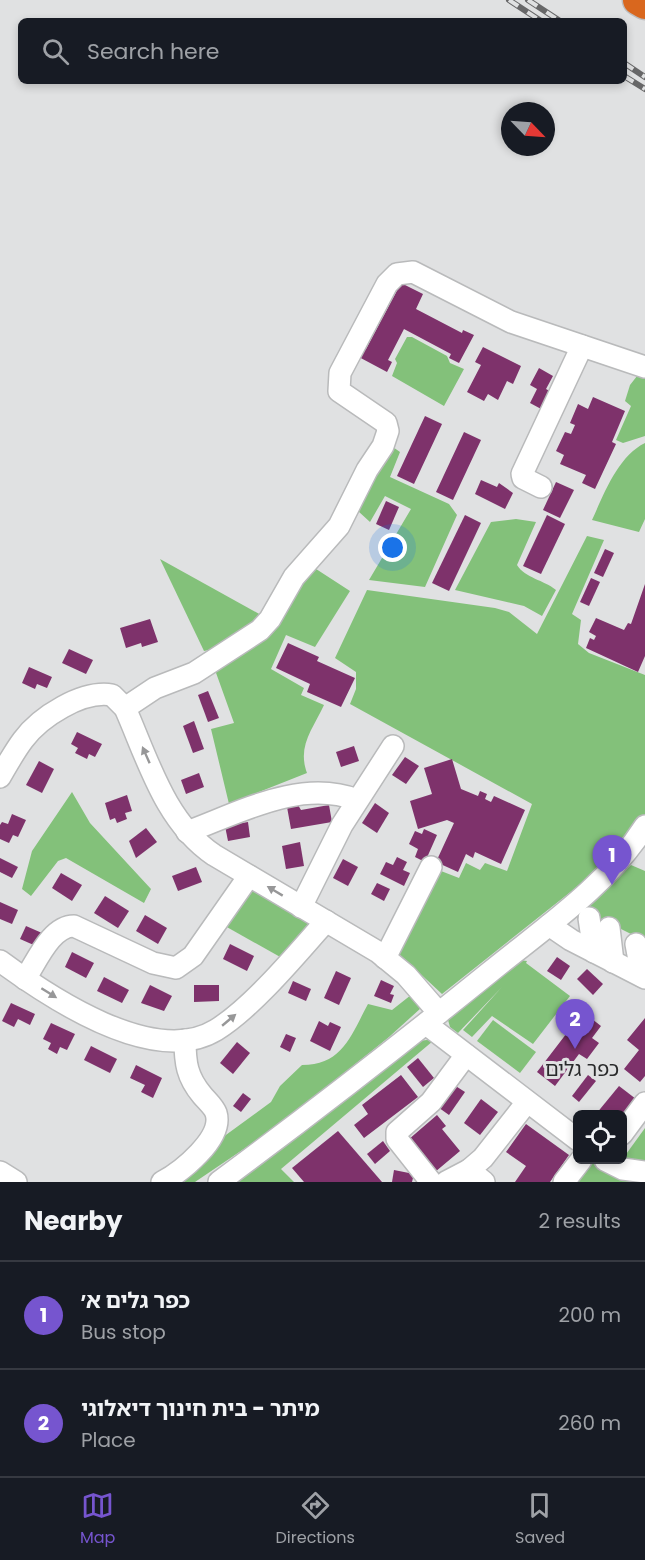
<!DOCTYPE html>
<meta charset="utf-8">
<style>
:root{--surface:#171b24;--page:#242831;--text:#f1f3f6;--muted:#9ea1a6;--line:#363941;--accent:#7655cf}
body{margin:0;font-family:Poppins,"Noto Sans Hebrew",sans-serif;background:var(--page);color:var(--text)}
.controls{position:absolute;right:18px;bottom:18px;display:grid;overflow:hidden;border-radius:9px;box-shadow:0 3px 9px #0003}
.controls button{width:54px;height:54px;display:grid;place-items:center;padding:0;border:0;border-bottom:2px solid var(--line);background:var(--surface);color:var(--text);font:30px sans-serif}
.compass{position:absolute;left:501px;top:102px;width:54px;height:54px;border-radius:50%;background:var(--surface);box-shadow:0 3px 9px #0003;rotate:115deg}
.you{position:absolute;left:393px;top:548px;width:21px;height:21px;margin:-15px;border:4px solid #fff;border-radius:50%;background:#1a73e8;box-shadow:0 0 0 9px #1a73e833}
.badge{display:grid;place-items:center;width:39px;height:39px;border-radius:50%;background:var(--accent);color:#fff;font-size:20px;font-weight:700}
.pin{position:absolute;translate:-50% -50px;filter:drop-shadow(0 2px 3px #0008)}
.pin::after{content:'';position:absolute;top:32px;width:21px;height:18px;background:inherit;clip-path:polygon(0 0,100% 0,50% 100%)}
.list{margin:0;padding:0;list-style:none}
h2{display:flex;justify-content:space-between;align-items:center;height:78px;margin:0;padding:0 24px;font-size:26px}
h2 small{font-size:20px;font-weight:400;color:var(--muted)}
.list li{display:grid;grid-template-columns:39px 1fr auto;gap:18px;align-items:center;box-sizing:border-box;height:108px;padding:0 24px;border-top:2px solid var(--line)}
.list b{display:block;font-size:22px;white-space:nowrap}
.list p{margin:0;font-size:20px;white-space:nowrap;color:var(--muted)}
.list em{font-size:20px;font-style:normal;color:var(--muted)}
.icon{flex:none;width:33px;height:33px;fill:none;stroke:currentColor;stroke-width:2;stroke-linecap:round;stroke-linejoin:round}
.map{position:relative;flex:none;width:645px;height:1182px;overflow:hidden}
.search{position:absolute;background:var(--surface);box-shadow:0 3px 9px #0003;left:18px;right:18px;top:18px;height:66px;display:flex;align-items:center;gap:15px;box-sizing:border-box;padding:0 21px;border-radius:9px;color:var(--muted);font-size:22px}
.sheet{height:294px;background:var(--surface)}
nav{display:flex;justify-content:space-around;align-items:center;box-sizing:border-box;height:84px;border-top:2px solid var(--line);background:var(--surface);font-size:16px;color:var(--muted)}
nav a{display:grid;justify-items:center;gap:3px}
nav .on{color:var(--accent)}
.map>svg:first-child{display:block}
.green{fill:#83c17a}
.building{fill:#7e326b}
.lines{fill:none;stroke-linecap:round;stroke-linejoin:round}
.minor-casing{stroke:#b9babb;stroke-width:24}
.highway-casing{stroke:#bcbcbd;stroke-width:33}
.minor{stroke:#fff;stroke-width:21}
.highway{stroke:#d9671e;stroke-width:30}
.rail-casing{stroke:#676768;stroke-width:6}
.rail{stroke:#e0e1e2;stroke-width:4;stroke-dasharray:11;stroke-linecap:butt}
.oneway{fill:#979798}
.labels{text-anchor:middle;stroke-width:6;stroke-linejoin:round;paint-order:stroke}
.quarter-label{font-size:20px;fill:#292a2b;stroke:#e0e1e2}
</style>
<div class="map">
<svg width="645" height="1182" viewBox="0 0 645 1182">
<rect width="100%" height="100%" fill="#e0e1e2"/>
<!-- green -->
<g class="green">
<path d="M407,337H412L447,356L450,363L464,369L444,406L392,376L397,363L395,359Z"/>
<path d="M641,371L645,372V436L623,443L616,440L631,406L625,401L630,385Z"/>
<path d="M645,443V519L639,532L592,520C604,494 618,456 645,443Z"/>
<path d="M390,445L400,452L390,477L449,504L457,515L425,587L369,580L411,509L385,496L370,522L358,511Z"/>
<path d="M516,519L536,522L517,565C525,578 544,580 556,590L542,616L524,606L455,590L491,522Z"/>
<path d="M587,536L604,540L572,614L581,620L578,644L589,653L645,675V815L632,833L602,867L442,994L398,953L441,871L459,878L466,863L480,870L485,863L507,871L532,804L350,704L356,689V672L335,658L367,590L495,608L509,612L537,634Z"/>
<path d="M160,559L261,615C247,632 226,648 204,651Z"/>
<path d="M313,567L350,591L315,647L286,635L271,669L304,688L301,695L324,705C313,729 297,746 307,773L229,804L211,729L234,723L215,670Z"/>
<path d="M72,792L90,823L151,889L144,903L66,858L58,861L31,896L22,889L32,851Z"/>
<path d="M631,865L645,871V941L581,909Z"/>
<path d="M250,888L305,919L310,925L282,958L225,926Z"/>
<path d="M519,960L527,961L526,963L570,996L533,1044L492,1016L472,1037L463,1030L502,987L458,1033L450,1027L448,1020Z"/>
<path d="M411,995L421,1008L389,1037L282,1123L195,1182H173L219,1140L271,1102L280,1086L302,1065C343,1065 351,1035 368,1004L392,1010Z"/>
<path d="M493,1020L536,1052L520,1073L477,1041Z"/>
<path d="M427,1040L433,1041L281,1169L294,1182H232L418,1041Z"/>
<path d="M645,1128V1161H631L624,1157Z"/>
<path d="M592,1162L599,1163L622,1179L645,1182H575Z"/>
</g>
<!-- building -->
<g class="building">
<path d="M401,283L423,294L416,309L462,333L463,330L474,335L459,363L449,358L451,354L404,329L388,360L392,362L387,372L357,356L362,347L366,349Z"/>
<path d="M483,347L521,366L513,384L507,381L498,400L488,394L484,401L467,392L481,365L475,362Z"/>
<path d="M539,368L553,376L546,389L553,393L543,410L530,403L537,389L530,385Z"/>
<path d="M593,397L625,411L612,442L616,444L595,489L582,483L586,475L560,464L564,455L556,451L565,432L571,434L575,425L570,423L578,404L588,409Z"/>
<path d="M425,416L442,424L414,484L397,476Z"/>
<path d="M464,432L481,440L453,500L436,492Z"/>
<path d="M481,480L497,487L499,483L513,493L505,509L475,494Z"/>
<path d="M556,482L574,490L560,518L543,510Z"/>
<path d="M386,501L399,507L389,530L376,524Z"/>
<path d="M465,515L481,523L449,591L432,583Z"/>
<path d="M547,515L565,524L541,574L523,566Z"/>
<path d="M605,549L614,553L603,577L594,573Z"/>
<path d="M591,578L600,582L589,606L580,602Z"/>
<path d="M645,584V656L638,672L586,648L590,638L594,640L596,636L589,632L596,618L624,630L628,623L631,624Z"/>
<path d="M150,619L158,642L142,647L141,643L126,648L120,628Z"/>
<path d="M288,643L319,657L317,661L355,678L341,707L307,692L310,684L276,668Z"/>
<path d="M69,649L93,660L86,674L62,663Z"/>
<path d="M29,667L52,677L47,688L37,684L35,689L22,683Z"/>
<path d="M208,691L219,718L208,722L198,695Z"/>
<path d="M194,721L204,749L193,753L183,726Z"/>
<path d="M77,732L102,744L95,757L89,754L87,759L75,753L78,748L71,744Z"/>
<path d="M354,746L359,761L341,767L336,752Z"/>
<path d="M405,757L419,766L406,784L392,775Z"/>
<path d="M452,759L461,789L478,796L480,791L487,794L485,799L491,802L494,796L525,810L501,864L475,852L473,858L466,854L458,872L436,862L454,823L447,820L418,829L410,801L432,794L424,768Z"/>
<path d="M39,761L54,769L42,793L26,785Z"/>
<path d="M199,773L204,787L186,794L181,780Z"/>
<path d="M127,795L132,811L125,813L127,819L117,823L115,818L110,820L105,803Z"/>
<path d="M375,803L389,813L377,833L362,823Z"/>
<path d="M298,805L301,810L329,805L332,822L291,829L287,807Z"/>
<path d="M12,814L26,820L18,837L13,835L9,843L0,839V825L2,822L8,824Z"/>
<path d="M248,822L250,837L228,841L225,826Z"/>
<path d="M146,828L157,842L136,858L129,841Z"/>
<path d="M424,829L437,835L425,862L415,857L418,849L409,844L415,831L422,834Z"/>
<path d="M300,842L304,866L286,869L282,846Z"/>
<path d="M397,857L407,862L403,870L410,873L404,886L380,874L386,862L393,865Z"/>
<path d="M0,858L18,867L12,878L0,872Z"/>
<path d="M343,859L358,867L348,886L333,878Z"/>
<path d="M196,867L202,882L178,891L172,876Z"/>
<path d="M61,873L82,885L72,901L52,888Z"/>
<path d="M377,883L390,889L384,901L371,894Z"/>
<path d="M105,896L129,911L118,928L94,913Z"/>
<path d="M0,902L18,910L12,924L0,919Z"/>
<path d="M145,915L167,928L158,944L136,931Z"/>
<path d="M26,926L42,933L36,946L20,939Z"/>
<path d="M230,944L254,956L247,971L223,959Z"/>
<path d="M72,952L94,963L86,978L65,967Z"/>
<path d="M557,957L570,966L561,980L547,971Z"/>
<path d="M587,969L603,984L593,995L577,979Z"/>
<path d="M336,971L351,978L339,1005L324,998Z"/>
<path d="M104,977L129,990L122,1003L97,991Z"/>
<path d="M381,980L394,986L390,994L394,995L391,1003L374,996Z"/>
<path d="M293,981L311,989L306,1001L288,993Z"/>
<path d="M150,985L172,996L164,1011L141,1003Z"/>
<path d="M194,985H219V1001L194,1002Z"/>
<path d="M11,1003L35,1014L30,1025L18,1019L14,1027L2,1021Z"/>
<path d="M583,1012L601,1026L592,1038L599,1043L587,1059L579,1054L555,1086L537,1072Z"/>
<path d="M645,1018V1076L640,1082L624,1069L639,1050L627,1040Z"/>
<path d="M319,1021L328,1026L330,1022L341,1027L330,1051L310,1041Z"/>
<path d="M51,1023L75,1034L67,1050L60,1047L57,1054L48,1049L51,1043L43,1039Z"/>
<path d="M286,1034L296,1038L290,1052L280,1047Z"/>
<path d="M237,1042L250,1053L233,1074L220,1063Z"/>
<path d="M91,1046L117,1059L110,1073L84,1060Z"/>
<path d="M418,1058L434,1078L423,1087L407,1067Z"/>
<path d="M136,1065L162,1078L153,1098L141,1092L145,1085L130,1078Z"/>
<path d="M401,1075L418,1097L364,1138L354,1125L368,1114L362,1105Z"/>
<path d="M588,1075L596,1081L579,1102L572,1096Z"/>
<path d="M451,1083L465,1092L449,1115L435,1105Z"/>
<path d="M619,1086L636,1099L624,1114H596Z"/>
<path d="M243,1093L251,1099L241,1112L233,1106Z"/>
<path d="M481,1099L498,1112L480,1135L464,1123Z"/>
<path d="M437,1115L446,1126L442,1129L460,1151L435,1172L408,1140Z"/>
<path d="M526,1124L569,1155L550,1182H515L526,1166L506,1152Z"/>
<path d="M338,1131L382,1182H304L292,1168Z"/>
<path d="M383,1141L390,1151L375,1164L367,1154Z"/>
<path d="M394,1170L414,1174L412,1182H392Z"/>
</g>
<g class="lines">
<!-- minor casing -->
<g class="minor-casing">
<g id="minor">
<path d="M541,487L523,478L522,474L582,346"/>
<path d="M125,708L155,688L194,673L260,630L270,619L294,577L339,526L367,470L383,446L388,431L386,423L339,391L340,373L387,284L397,274L413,272L511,322L645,367"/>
<path d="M0,777C7,765 14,752 23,740C40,717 82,690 112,695L125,708C148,760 165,822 214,855L378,952L406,975L439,1013"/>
<path d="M187,832C239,813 301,778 357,800"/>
<path d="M301,907L342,825L393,746"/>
<path d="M589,918L594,952"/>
<path d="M549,925L571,940L645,978"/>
<path d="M609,928L613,962"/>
<path d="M636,944L642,976"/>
<path d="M385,958L431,867"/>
<path d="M0,961C49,997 154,1068 216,1030C252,1008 297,954 326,921"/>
<path d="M25,979C37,961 51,926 74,926L153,963L176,968L193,956L249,876"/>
<path d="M426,1024L578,1140"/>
<path d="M622,1134L645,1103"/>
<path d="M605,1160L623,1169L645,1172"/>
<path d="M469,1170L483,1158L527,1102"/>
<path d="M0,1172L16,1182"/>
<path d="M162,1182C181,1172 224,1138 216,1113C214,1107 207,1101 202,1095C187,1077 185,1063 185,1040"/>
<path d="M219,1182C311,1114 401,1044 490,972C544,928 607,886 645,826"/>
<path d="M431,1182L397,1139V1132L431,1102L466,1055"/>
<path d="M446,1182L469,1170L484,1182"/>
<path d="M564,1182L581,1160"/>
</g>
</g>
<!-- highway casing -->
<g class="highway-casing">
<path id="highway" d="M638,0L645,4"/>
</g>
<!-- minor -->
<use href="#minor" class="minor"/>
<!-- highway -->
<use href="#highway" class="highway"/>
<!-- rail casing -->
<g class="rail-casing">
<g id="rail">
<path d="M509,0L541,21"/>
<path d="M528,0L560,21"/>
<path d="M624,63L645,77"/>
<path d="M624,76L645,89"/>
</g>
</g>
<!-- rail -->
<use href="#rail" class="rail"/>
</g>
<!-- one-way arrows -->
<defs><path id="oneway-solid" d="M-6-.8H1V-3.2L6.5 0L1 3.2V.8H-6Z" transform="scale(1.5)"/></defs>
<g class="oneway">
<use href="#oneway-solid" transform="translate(146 755) rotate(-114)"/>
<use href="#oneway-solid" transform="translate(275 891) rotate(-149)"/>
<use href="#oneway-solid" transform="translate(49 993) rotate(32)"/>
<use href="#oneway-solid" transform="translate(229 1020) rotate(-40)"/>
</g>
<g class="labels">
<!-- quarter labels -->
<g class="quarter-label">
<text x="582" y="1076">כפר גלים</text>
</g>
</g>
</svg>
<div class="controls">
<button><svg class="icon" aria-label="locate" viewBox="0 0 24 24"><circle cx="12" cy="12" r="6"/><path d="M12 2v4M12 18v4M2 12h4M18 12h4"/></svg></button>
</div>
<svg class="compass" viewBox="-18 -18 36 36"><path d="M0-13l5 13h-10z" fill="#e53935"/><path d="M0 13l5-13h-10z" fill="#9ea1a6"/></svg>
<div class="you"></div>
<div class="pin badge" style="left:612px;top:885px">1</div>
<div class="pin badge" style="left:575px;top:1049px">2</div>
<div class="search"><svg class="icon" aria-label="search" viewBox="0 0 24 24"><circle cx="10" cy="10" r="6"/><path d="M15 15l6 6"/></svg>Search here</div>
</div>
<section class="sheet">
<h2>Nearby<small>2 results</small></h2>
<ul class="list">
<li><span class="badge">1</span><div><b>כפר גלים א׳</b><p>Bus stop</p></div><em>200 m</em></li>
<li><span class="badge">2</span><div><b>מיתר - בית חינוך דיאלוגי</b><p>Place</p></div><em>260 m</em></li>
</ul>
</section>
<nav>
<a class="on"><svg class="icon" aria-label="map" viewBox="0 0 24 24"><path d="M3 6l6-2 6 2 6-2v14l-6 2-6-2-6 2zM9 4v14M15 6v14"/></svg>Map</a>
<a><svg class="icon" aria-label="directions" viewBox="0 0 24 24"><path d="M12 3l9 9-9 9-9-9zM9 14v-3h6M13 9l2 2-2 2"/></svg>Directions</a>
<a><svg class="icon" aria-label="saved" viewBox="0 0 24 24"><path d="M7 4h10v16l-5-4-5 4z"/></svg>Saved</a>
</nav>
